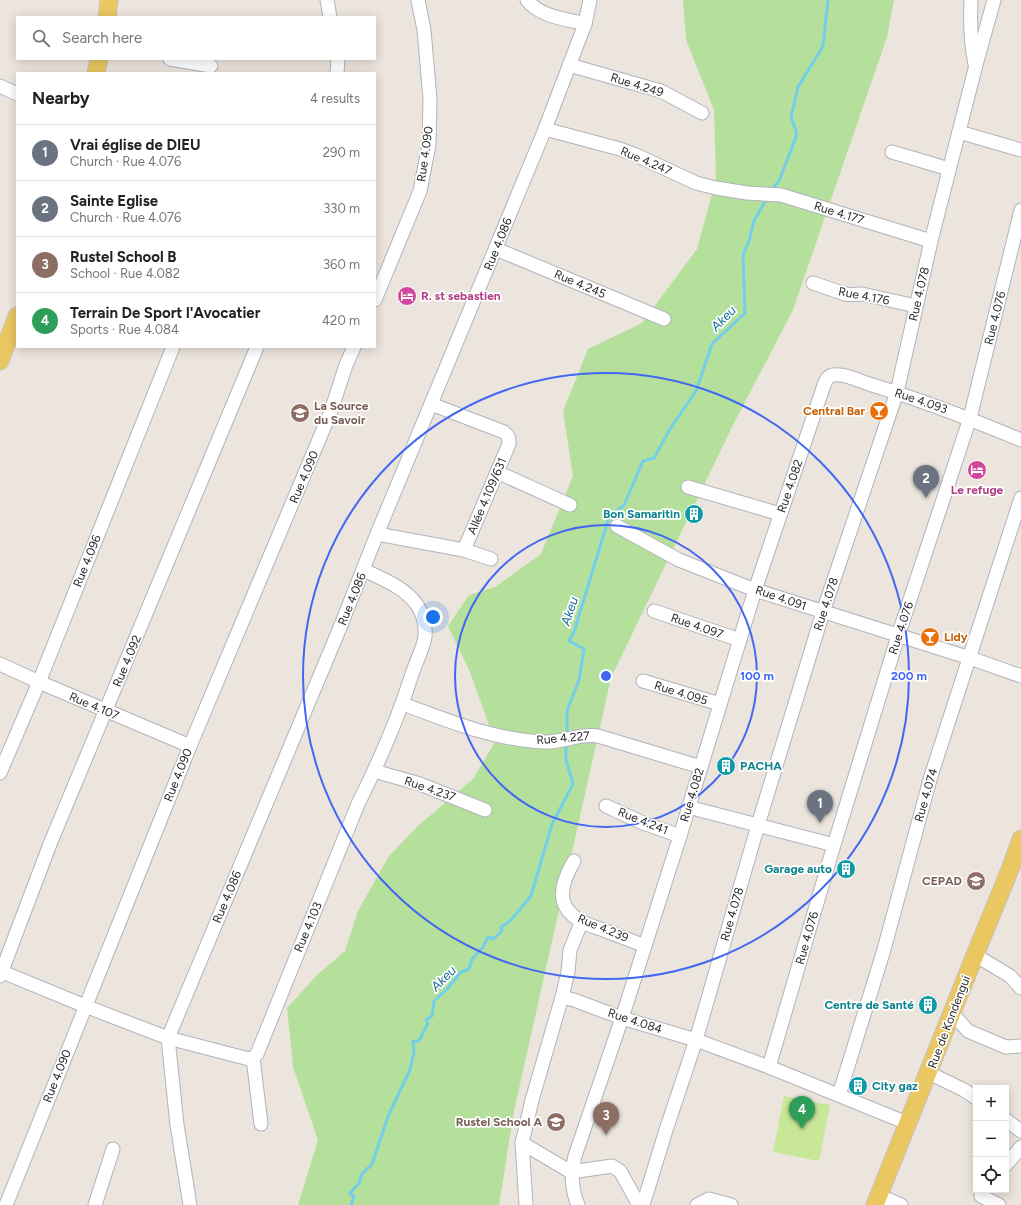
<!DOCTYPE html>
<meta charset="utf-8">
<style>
:root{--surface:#fff;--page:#f6f6f6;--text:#222;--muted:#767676;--line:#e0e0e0;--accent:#4268f3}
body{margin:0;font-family:Figtree,sans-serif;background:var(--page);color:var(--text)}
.controls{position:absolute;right:12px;bottom:12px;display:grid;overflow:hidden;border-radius:0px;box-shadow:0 2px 10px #0003}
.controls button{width:36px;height:36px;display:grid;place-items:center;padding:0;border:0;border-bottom:1px solid var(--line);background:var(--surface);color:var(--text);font:20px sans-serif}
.you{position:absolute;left:433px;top:617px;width:14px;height:14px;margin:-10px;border:3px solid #fff;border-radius:50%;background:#1a73e8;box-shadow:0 0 0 6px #1a73e833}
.badge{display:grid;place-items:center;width:26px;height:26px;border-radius:50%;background:var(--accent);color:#fff;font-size:13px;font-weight:700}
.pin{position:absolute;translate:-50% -33px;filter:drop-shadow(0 1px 2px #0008)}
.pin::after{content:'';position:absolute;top:21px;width:14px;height:12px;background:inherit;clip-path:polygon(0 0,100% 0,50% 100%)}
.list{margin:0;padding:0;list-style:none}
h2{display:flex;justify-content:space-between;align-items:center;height:52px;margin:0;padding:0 16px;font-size:17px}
h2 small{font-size:13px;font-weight:400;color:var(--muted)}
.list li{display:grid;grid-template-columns:26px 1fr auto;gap:12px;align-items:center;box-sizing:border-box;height:56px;padding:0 16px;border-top:1px solid var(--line)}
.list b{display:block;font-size:15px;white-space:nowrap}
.list p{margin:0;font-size:13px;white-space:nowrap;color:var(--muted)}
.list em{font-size:13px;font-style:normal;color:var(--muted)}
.icon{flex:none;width:22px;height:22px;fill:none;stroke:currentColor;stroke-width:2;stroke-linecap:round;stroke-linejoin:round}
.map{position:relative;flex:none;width:1021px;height:1205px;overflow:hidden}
.search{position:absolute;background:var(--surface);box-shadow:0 2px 10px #0003;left:16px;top:16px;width:360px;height:44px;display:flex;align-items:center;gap:10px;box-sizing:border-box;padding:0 14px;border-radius:0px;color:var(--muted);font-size:15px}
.panel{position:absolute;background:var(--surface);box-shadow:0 2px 10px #0003;left:16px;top:72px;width:360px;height:276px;border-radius:0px}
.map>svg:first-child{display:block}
.green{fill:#b5e09b}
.pitch{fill:#c8e797}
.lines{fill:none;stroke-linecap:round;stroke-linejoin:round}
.stream{stroke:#73ceea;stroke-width:3}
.minor-casing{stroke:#b0b3bd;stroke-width:15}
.major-casing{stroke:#c3c3c3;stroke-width:19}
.minor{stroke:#fff;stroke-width:13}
.major{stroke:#ebc762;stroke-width:17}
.ring{fill:none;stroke:#4268f3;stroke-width:2}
.labels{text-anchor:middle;stroke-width:3.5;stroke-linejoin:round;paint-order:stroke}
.street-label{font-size:12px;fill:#2a2a2a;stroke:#fff}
.hotel-label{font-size:12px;font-weight:bold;fill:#b23c85;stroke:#fff;text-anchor:start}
.education-label{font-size:12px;font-weight:bold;fill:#785e54;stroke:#fff;text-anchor:end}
.food-label{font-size:12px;font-weight:bold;fill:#c56008;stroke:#fff;text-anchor:end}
.culture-label{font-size:12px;font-weight:bold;fill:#0d838f;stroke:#fff;text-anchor:end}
.water-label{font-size:13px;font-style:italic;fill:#126d96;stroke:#fff}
.centre{fill:#4268f3;stroke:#fff;stroke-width:2}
.ring-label{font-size:12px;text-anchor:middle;font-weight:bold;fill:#4268f3;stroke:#fff;stroke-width:3.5;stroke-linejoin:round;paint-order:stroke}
</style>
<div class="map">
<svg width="1021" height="1205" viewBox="0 0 1021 1205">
<rect width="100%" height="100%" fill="#ece5dd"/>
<!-- green -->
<path class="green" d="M683,0H894L887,37L793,310L732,427L611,678L514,1111L499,1205H298L318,1140L293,1067L287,1008L318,974L345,951L358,911L389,856L418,826L473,779L495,742L470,672L448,626L469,595L495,587L541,554L573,476L563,411L588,349L642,323L697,249L716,180L714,110L686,40Z"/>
<!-- pitch -->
<path class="pitch" d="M784,1096L830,1105L819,1161L773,1152Z"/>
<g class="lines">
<!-- stream -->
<g class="stream">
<path d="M770,191L779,181L796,137V131L791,117L798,87L823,46L828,0"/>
<path d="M567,737V711L579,680L584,649L569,641L574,632L609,517L624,505L643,461L654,458L670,429L696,391L712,344L745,313L743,255L749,241L754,221L767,198"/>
<path d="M351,1205L354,1197L350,1193L359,1183L362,1174L372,1164L389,1114L410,1070L414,1052L413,1041H419L428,1023L426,1020L432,1016L434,1001L448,988L461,972L469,969L472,959L483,947L488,937L493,939L502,931L501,927L510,921L531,896L552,824L573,784L566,760V742"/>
</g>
<!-- minor casing -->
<g class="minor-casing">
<g id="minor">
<path d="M327,0L330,17"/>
<path d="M527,0C540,17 566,19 585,24"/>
<path d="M971,0C970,22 970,42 975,64"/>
<path d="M170,59L211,66"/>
<path d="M569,65L661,91L702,113"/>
<path d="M337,73L338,59"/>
<path d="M0,86L17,94"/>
<path d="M545,129L620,149L636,155L696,183L716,188L747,193L781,195L931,241"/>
<path d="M959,132L1021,150"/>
<path d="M892,152L949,169"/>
<path d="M496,249L664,319"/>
<path d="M813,283L845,294C851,295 856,294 862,294L916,306"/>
<path d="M375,300L420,191L429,145L430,99L424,30L418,0"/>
<path d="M497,472L570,505"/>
<path d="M688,487L780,514"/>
<path d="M617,526L679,560L755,590L970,658L1021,676"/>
<path d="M377,534L464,550L509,444C509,438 509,436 504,432L431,404"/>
<path d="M464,550L491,559"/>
<path d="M654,611L740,640"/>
<path d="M0,664L39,682L190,746"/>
<path d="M643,681L720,704"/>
<path d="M403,704C448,721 495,740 544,742C562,743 579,733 598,736L701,767"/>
<path d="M374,771L420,784L485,810"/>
<path d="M0,773L39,682L173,347"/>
<path d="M606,806L643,823L680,836"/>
<path d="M688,807L834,845"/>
<path d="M574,861C561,883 554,906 581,921C587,925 595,927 601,929C616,935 630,940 645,946"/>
<path d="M975,955L1010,976L1021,988"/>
<path d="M0,971L85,1006L168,1038L249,1059L253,1058L257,1054L358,804C379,762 398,719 412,674C416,662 423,649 425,637C426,626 423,614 417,605C405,587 382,579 364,570"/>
<path d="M0,976L50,844L257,347"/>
<path d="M562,997L568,972L570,950L582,921"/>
<path d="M952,1013L968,1031L1006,1047L1021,1046"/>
<path d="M253,1058L261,1124"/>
<path d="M769,1067L834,845L898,636L970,418L1021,210"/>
<path d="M929,1073L964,1090L976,1098"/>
<path d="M839,1095L883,953L931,776L1021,498"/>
<path d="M1006,1120L1021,1131"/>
<path d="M522,1143L571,1172L612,1166L620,1171L639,1205"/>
<path d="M1006,1165L1021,1147"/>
<path d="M880,1196L901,1205"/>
<path d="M981,1196L999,1205"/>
<path d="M6,1205L190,746L331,411L346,365L354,347"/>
<path d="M95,1205L113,1149"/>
<path d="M190,1205L177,1125L168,1038L339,630L377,534L545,129L585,24L590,0"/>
<path d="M526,1205L522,1143L532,1100L562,997L574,1000L622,1018L696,1040L769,1067L907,1123"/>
<path d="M578,1205C571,1188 571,1174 575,1156L622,1018L680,836L755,590L824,385C826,380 828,375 834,375C843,373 860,381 869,384C921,400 971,419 1021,440"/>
<path d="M643,1205L666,1130L696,1040L758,825L823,612L897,392L931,241L976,65L994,0"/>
<path d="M697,1205L709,1199L731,1205"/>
</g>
</g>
<!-- major casing -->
<g class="major-casing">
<g id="major">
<path d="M107,17L109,0"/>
<path d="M96,73L99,59"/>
<path d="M0,361L17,316"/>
<path d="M875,1205L975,955L1011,867L1021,839"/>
</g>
</g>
<!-- minor -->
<use href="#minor" class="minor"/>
<!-- major -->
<use href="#major" class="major"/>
</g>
<!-- distance rings -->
<g class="ring">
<circle cx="606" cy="676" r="151"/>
<circle cx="606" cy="676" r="303"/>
</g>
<!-- icons -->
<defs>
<g id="hotel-disc" transform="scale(1)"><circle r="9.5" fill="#d1479c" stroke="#fff"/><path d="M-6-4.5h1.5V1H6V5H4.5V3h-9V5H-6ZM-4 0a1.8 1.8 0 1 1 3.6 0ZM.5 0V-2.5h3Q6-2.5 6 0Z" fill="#fff"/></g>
<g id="bar-disc" transform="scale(1)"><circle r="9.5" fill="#e8710a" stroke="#fff"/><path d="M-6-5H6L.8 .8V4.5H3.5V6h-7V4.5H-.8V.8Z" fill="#fff"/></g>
<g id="school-disc" transform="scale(1)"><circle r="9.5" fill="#8d6e63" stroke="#fff"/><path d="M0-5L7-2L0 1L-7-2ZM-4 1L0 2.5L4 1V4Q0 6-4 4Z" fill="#fff"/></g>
<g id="building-disc" transform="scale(1)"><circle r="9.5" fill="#0f9aa8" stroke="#fff"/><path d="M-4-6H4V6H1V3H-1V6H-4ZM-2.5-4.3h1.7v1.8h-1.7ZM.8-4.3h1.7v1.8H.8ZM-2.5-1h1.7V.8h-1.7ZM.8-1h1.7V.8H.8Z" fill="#fff"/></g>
</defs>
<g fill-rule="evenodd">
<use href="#hotel-disc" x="407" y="296"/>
<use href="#bar-disc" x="879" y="411"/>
<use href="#school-disc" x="300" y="413"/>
<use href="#hotel-disc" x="977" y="470"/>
<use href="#building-disc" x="694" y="514"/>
<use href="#bar-disc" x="930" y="637"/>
<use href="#building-disc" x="726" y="766"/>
<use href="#building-disc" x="846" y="869"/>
<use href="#school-disc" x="976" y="881"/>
<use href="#building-disc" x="928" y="1005"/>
<use href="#building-disc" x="858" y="1086"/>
<use href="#school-disc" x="556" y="1122"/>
</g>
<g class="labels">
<!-- street labels -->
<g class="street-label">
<text transform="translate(637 85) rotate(17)" y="4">Rue 4.249</text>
<text transform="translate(425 154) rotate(-82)" y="4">Rue 4.090</text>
<text transform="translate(646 161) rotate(23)" y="4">Rue 4.247</text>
<text transform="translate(839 213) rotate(17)" y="4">Rue 4.177</text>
<text transform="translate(498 244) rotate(-68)" y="4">Rue 4.086</text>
<text transform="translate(580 284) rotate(23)" y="4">Rue 4.245</text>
<text transform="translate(919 294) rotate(-77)" y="4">Rue 4.078</text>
<text transform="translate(864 296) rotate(11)" y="4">Rue 4.176</text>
<text transform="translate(995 318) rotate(-76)" y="4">Rue 4.076</text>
<text transform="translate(921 401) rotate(19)" y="4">Rue 4.093</text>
<text transform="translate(304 477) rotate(-67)" y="4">Rue 4.090</text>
<text transform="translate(790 486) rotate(-71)" y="4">Rue 4.082</text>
<text transform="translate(487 496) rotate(-67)" y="4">Allée 4.109/631</text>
<text transform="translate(87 561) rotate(-68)" y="4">Rue 4.096</text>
<text transform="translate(781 598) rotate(19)" y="4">Rue 4.091</text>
<text transform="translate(352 599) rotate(-68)" y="4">Rue 4.086</text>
<text transform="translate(826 604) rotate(-72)" y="4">Rue 4.078</text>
<text transform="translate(697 626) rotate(19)" y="4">Rue 4.097</text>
<text transform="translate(901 628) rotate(-72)" y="4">Rue 4.076</text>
<text transform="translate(127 661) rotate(-67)" y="4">Rue 4.092</text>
<text transform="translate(681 693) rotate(17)" y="4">Rue 4.095</text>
<text transform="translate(94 706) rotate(23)" y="4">Rue 4.107</text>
<text transform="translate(563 738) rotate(-5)" y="4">Rue 4.227</text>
<text transform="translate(178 775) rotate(-68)" y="4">Rue 4.090</text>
<text transform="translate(430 789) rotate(19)" y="4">Rue 4.237</text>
<text transform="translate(692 795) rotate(-73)" y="4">Rue 4.082</text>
<text transform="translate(926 795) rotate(-74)" y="4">Rue 4.074</text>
<text transform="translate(643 821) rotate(22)" y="4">Rue 4.241</text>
<text transform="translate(227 897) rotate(-67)" y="4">Rue 4.086</text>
<text transform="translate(732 914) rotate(-74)" y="4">Rue 4.078</text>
<text transform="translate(308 927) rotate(-67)" y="4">Rue 4.103</text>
<text transform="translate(603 928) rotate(23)" y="4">Rue 4.239</text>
<text transform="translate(807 938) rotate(-74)" y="4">Rue 4.076</text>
<text transform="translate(635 1021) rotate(18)" y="4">Rue 4.084</text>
<text transform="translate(949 1022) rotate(-69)" y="4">Rue de Kondengui</text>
<text transform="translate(57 1076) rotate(-68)" y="4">Rue 4.090</text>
</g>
<!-- hotel labels -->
<g class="hotel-label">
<text x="421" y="300">R. st sebastien</text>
<text x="977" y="494" text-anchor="middle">Le refuge</text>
</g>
<!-- education labels -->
<g class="education-label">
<text x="314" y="410" text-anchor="start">La Source<tspan x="314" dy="14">du Savoir</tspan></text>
<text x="962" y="885">CEPAD</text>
<text x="542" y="1126">Rustel School A</text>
</g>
<!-- food labels -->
<g class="food-label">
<text x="865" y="415">Central Bar</text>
<text x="944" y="641" text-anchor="start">Lidy</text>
</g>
<!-- culture labels -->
<g class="culture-label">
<text x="680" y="518">Bon Samaritin</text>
<text x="740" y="770" text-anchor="start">PACHA</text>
<text x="832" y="873">Garage auto</text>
<text x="914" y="1009">Centre de Santé</text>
<text x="872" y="1090" text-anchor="start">City gaz</text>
</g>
<!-- water labels -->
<g class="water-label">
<text transform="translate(723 318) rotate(-45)" y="5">Akeu</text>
<text transform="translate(569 611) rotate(-72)" y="5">Akeu</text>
<text transform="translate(443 978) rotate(-45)" y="5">Akeu</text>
</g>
</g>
<circle cx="606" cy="676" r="6" class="centre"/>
<g class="ring-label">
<text x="757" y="680">100 m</text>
<text x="909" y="680">200 m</text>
</g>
</svg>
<div class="controls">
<button>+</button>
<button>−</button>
<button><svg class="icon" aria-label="locate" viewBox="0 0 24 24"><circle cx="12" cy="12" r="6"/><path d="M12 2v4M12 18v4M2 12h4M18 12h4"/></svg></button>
</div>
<div class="you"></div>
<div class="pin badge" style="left:820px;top:823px;background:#6b7280">1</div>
<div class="pin badge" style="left:926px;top:498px;background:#6b7280">2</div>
<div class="pin badge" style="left:606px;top:1135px;background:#8d6e63">3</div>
<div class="pin badge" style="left:802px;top:1129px;background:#2e9e5b">4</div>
<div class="search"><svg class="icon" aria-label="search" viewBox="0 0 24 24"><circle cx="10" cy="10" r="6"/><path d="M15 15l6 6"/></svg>Search here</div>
<section class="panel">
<h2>Nearby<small>4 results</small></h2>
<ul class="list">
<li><span class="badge" style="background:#6b7280">1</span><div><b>Vrai église de DIEU</b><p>Church · Rue 4.076</p></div><em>290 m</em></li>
<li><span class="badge" style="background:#6b7280">2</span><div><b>Sainte Eglise</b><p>Church · Rue 4.076</p></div><em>330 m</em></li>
<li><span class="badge" style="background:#8d6e63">3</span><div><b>Rustel School B</b><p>School · Rue 4.082</p></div><em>360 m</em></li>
<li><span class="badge" style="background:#2e9e5b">4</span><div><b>Terrain De Sport l'Avocatier</b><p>Sports · Rue 4.084</p></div><em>420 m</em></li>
</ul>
</section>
</div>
